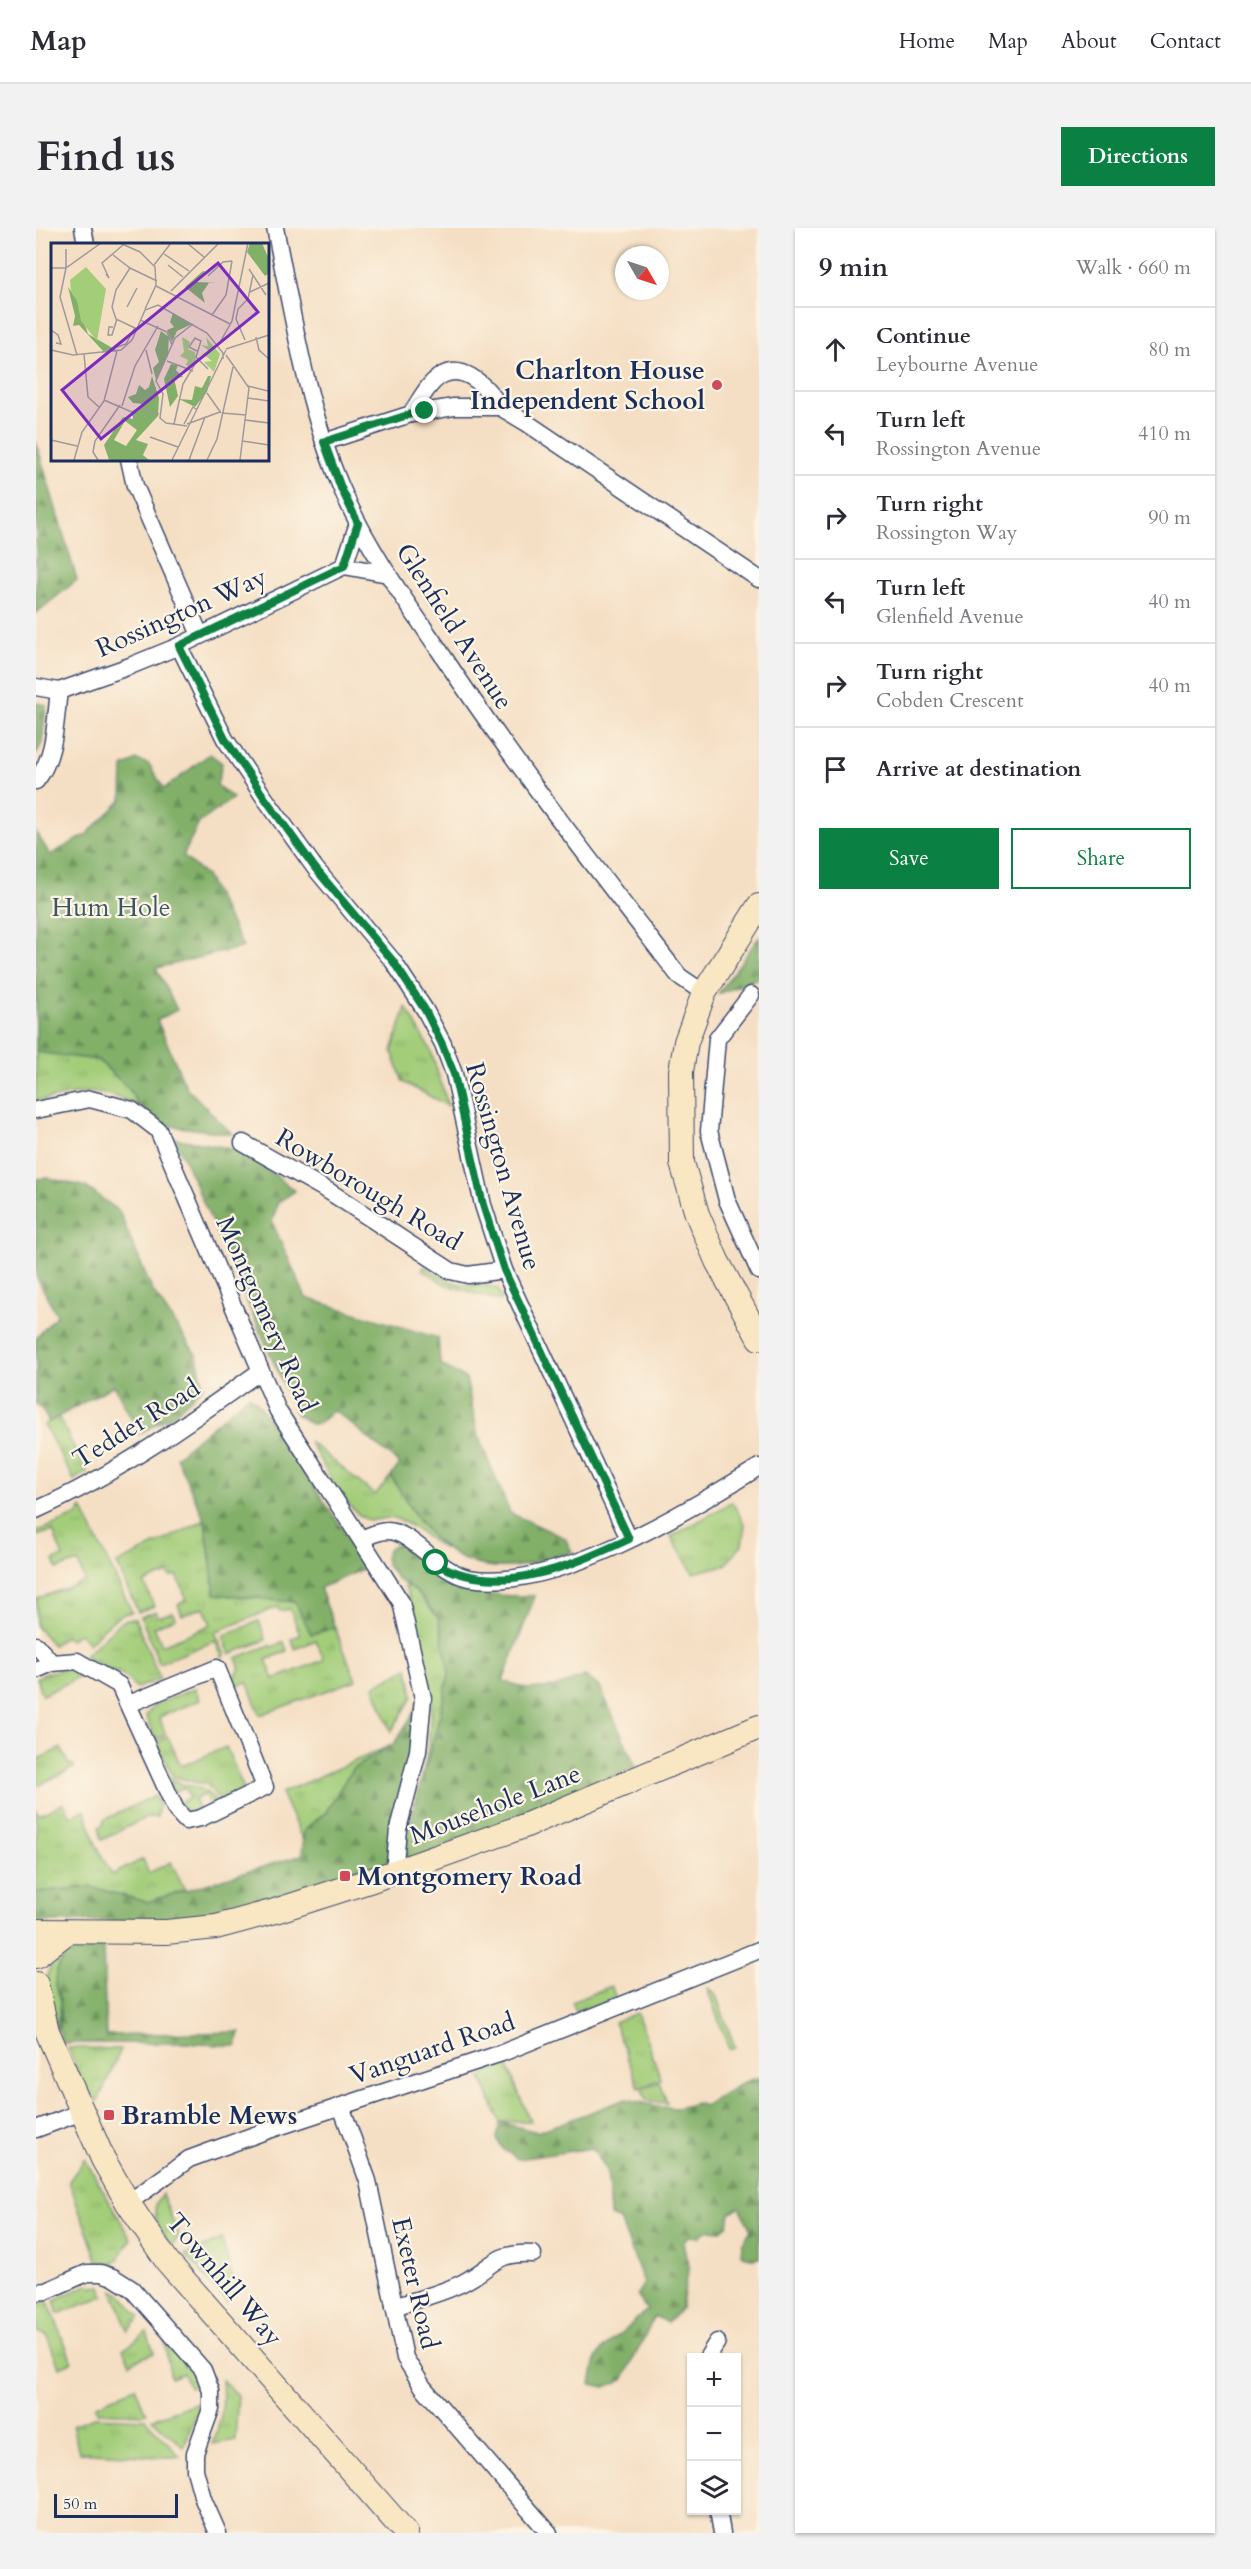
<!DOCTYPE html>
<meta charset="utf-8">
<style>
:root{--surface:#fff;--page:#f2f2f3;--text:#2b2b33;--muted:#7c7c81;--line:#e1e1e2;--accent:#0b8043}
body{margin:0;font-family:Cardo,serif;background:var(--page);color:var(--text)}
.controls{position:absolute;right:18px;bottom:18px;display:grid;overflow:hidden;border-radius:0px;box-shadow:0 2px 4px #0004}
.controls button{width:54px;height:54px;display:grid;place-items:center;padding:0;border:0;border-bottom:2px solid var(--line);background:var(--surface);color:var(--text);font:30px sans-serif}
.compass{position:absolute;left:579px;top:18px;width:54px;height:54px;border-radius:50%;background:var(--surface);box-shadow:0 2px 4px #0004;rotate:129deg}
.scale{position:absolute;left:18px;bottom:15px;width:124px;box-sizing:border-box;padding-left:6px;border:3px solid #1b2f5e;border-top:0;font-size:16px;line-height:21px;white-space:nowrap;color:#1b2f5e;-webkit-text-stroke:4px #fcf5e5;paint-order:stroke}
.stop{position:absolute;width:18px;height:18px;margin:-14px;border:4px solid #0b8043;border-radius:50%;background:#fff}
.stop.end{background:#0b8043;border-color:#fff;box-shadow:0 2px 6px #0008}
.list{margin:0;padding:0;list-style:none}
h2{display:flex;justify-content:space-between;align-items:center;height:78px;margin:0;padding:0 24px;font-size:26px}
h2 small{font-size:20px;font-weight:400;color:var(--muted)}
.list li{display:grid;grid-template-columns:39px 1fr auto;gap:18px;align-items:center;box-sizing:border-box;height:84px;padding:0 24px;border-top:2px solid var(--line)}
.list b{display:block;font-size:22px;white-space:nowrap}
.list p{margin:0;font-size:20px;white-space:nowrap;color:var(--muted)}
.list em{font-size:20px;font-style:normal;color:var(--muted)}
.actions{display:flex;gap:12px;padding:18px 24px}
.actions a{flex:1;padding:14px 0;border:2px solid var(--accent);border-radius:0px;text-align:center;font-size:21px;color:var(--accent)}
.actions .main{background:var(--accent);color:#fff}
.icon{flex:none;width:33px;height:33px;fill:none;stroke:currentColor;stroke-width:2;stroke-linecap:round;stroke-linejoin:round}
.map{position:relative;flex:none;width:723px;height:2305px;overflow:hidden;border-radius:0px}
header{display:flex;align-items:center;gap:36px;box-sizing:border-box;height:84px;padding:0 30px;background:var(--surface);border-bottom:2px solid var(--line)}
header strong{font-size:28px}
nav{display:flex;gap:33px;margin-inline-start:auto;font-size:21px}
.intro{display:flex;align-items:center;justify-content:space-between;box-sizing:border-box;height:144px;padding:0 36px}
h1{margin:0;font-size:42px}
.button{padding:15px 27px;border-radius:0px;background:var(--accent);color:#fff;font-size:21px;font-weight:700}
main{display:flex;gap:36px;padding:0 36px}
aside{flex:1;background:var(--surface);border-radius:0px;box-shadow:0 2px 4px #0004}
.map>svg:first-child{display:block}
.grass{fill:url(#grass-tufts);stroke:#5f7e6c;stroke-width:1.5}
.forest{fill:url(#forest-firs);stroke:#4e7064;stroke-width:1.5}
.garden{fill:url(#garden-dots);stroke:#5f7e6c;stroke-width:1.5}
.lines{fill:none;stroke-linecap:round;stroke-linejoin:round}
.street-casing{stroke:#3c496d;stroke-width:19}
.secondary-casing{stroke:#3c496d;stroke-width:26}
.street{stroke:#fff;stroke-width:16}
.secondary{stroke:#f9e7c3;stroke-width:24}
.route{stroke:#0b8043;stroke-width:8}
.poi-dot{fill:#d1495b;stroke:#fcf5e5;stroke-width:2}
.labels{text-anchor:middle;stroke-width:4.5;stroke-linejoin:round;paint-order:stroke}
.poi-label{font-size:26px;font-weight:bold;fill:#1b2f5e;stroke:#fcf5e5;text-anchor:start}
.street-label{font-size:26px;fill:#1b2f5e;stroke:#fcf5e5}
.park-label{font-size:26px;fill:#3d5665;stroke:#fcf5e5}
.inset-road{fill:none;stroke:#9e999b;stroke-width:1.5}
.view{fill:#7b2cbf;fill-opacity:0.15;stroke:#7b2cbf;stroke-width:3}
.inset-edge{fill:none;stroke:#1b2f5e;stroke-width:3}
</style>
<header>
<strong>Map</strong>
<nav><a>Home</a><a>Map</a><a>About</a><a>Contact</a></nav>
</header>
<div class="intro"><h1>Find us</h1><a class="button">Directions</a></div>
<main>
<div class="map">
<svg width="723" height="2305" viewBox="0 0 723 2305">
<defs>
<pattern id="grass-tufts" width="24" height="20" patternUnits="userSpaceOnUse" patternTransform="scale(1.5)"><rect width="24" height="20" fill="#a3cd79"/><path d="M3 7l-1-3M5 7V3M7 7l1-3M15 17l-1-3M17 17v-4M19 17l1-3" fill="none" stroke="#8cb06b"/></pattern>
<pattern id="forest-firs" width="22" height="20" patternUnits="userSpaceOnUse" patternTransform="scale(1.5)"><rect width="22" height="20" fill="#82b069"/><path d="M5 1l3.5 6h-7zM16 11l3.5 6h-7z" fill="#6a905a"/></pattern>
<pattern id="garden-dots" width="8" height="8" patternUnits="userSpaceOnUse" patternTransform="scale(1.5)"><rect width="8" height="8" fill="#a3cd79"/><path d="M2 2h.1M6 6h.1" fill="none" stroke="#8cb06b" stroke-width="1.8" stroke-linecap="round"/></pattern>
</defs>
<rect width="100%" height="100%" fill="#fcf5e5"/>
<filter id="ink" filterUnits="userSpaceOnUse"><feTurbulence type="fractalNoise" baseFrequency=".0167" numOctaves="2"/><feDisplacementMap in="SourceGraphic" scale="12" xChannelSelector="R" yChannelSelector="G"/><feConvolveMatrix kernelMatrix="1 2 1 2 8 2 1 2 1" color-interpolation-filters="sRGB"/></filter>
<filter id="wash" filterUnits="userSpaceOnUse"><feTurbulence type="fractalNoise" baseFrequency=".008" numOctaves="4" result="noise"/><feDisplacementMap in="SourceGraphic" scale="24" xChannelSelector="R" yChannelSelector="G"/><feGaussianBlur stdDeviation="1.35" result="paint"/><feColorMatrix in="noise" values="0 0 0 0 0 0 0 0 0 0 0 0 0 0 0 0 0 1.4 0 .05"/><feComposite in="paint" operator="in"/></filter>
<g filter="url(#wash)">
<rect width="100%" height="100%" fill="#f5dfc4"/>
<!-- grass -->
<g class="grass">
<path d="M370,779L395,823L412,878L367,854L356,823Z"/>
<path d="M0,824L62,832L93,861L103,878L76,867L50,864L0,873Z"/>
<path d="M389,1038C400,1045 411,1054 424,1056C437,1058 449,1055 462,1061L466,1071L464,1073L408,1056L386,1041Z"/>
<path d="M22,1188L51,1244L38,1252L8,1197Z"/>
<path d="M273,1213L339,1267L355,1248L382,1293L408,1321C393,1312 373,1293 357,1290C348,1288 339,1295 330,1291C309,1282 285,1233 273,1213Z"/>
<path d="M696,1274L709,1297L706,1317L689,1337L657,1345L635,1309Z"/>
<path d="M46,1280L96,1384C78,1386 65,1404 53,1416L44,1405L34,1412L29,1408L17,1417L0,1398V1371L49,1353L42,1334L21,1341L18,1332L27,1329L17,1303L0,1308V1304L42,1287Z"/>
<path d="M169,1292L179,1366L259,1374L275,1406L299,1400L320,1452L224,1487L211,1454L197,1459V1451L204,1441L200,1430L234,1417L235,1419L248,1414L251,1423L230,1432L238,1451L288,1432L280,1412L259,1421L255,1411L264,1407L254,1381L244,1383L242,1379L179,1404L189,1427L186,1429L179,1413L123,1435L105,1389L120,1383L123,1389L136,1384L140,1390L118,1399L126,1417L175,1397L168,1379L146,1387L142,1376L151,1372L141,1347L134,1349L132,1345L108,1355L118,1378L102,1384L81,1336Z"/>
<path d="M368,1355L381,1364L403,1391L413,1445L405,1483L382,1569L392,1521L396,1469L374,1372Z"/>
<path d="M91,1391H99L124,1451L101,1460L83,1444L79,1445L48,1429L81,1397Z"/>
<path d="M223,1393L230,1412L194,1426L187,1408Z"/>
<path d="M35,1439L50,1446L7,1467L0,1450L10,1445Z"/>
<path d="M372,1440L377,1468L355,1504L338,1458Z"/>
<path d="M159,1460L164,1472L123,1489L130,1507L120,1511L110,1488L117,1478Z"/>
<path d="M132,1509L145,1538L190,1519L208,1561L183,1572L172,1557L139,1549L135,1545L121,1514Z"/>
<path d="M358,1516L316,1541L290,1584L268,1602L267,1613L245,1565Z"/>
<path d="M25,1520L33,1537L37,1536L38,1540L0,1558V1532Z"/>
<path d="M132,1548C149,1563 165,1553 180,1574L174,1577L168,1566L158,1572L163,1582L151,1584L143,1575L154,1570L149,1559L138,1564Z"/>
<path d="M118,1568L123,1576L121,1589H111L66,1612L63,1599L67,1597L68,1592Z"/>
<path d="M28,1575L35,1588L49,1582L60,1617L76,1647L107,1631L113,1645L135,1634L149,1662L111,1674L55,1659L0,1664V1581L3,1587Z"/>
<path d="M40,1718L27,1732L19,1757L24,1774L21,1804L10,1752C12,1737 27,1722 40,1718Z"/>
<path d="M575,1758L580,1770L541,1786L536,1774Z"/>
<path d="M671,1760L679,1765L699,1819L693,1821Z"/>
<path d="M601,1785L625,1851L603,1860L578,1794Z"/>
<path d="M32,1820L85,1821L62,1873L50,1862Z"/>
<path d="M470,1834L494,1893L464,1894L445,1850L459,1838Z"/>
<path d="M623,1854L631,1875L610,1872L606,1861Z"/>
<path d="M49,1931L95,2011L83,2030L76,2036L62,2034L33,1953Z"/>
<path d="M126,1966L143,2008L135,2019C125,2002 110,1985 126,1966Z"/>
<path d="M186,2011L197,2051L192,2074L150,2027Z"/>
<path d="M77,2062L85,2066L104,2089L92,2103Z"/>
<path d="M12,2073L36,2134L23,2139L11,2108L0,2104V2075Z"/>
<path d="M111,2104L118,2125L94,2135L87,2121Z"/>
<path d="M128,2113L159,2147L162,2158L153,2160L147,2145L135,2150Z"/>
<path d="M186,2152L202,2167L199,2212L176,2216C186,2194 188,2176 186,2152Z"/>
<path d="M99,2159L110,2185L108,2186L61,2184L59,2178Z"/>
<path d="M164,2173L148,2219L116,2191Z"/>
<path d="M58,2189L109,2191L145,2229H121L43,2224L36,2197Z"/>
</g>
<!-- forest -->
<g class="forest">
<path d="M0,214L41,352L0,385Z"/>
<path d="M0,475L10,477L6,515L0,527Z"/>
<path d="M174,526L186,535L181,557L197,570L163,595L147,628L170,648L207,719L120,740L141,782L121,792L150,859L196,906L128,897L103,878L93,861L62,832L0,824V604L14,627L50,607L86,572L87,539L101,532L113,536L128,561Z"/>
<path d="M723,709V750L682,766Z"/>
<path d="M137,910L203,922L220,932L259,963L242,974L236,994L270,1070L402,1110L404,1136L430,1151L442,1207L474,1285L529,1310L536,1324C516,1329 494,1338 474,1339C408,1343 385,1297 355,1248L364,1236L298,1182L283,1195L275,1196L261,1187L146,926Z"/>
<path d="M12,950L50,959L83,983L116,1062L161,1128L167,1158L138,1186L103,1206L78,1157L13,1194L5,1180L0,1176V1110L21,1087L0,1048V951Z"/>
<path d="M213,1167L221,1174L332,1339L284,1360L299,1400L275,1406L259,1374L179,1366L169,1292L140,1229Z"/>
<path d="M362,1316C375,1321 381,1335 392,1344C421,1369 463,1368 499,1368L467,1453L492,1461L518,1459L549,1448L564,1459L600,1539L366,1636L372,1602L405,1483L413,1445L403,1391L381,1364L361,1351L351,1337L349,1329L353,1320Z"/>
<path d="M381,1480L377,1522L352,1640L180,1692L0,1694V1664L55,1659L111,1674L266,1627L268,1602L290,1584L316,1541L358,1516Z"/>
<path d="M52,1716L67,1719L70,1807L204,1804L201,1818L147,1815H26C20,1800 26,1788 24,1773C23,1767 19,1761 19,1755C19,1735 33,1719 52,1716Z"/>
<path d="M723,1849V2030L716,2031L705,2026L706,2016L715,2002L703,1979L694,1985L692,1997L685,2003L671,2002L663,2009L653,2008L647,2015L653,2039L645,2081L631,2095L619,2088L587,2152L569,2159L555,2156L560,2130L567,2121L611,2082L601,2067L608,2055L584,1992L574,1988C571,1955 578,1948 556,1920L482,1931L468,1922L461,1911L464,1894L501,1904L590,1871L625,1879L642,1880L660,1875L668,1878L706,1855Z"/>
</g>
<!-- garden -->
<path class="garden" d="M52,2057L65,2058L68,2068L22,2086L18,2072Z"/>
</g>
<g filter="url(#ink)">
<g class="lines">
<!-- street casing -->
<g class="street-casing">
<g id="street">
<path d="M47,0L50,16"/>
<path d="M239,0C257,87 270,177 305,259C329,316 366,368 401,419C476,533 560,640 643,748L668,765"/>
<path d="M375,186C382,175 388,163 397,154C422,128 450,157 464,179"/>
<path d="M288,214L375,186L418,179H464L491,195L723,351"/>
<path d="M93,231L99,258L164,407"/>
<path d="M308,338L352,346"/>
<path d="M143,418L189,511L228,569L279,640L357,733L389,782L407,816L418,846L447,977L468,1042L593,1311"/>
<path d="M0,459L23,463L94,438L143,418L308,338L322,295"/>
<path d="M0,553C20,528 19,493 23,463"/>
<path d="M715,767L681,811L673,903L691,972L723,1043"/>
<path d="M0,882L54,871L96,882L122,902L242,1183L365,1374L387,1470L382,1523L362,1601L358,1645"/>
<path d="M207,915L294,964L415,1043L432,1047L468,1042"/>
<path d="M0,1282C81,1246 152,1195 223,1144"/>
<path d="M325,1311C333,1308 342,1303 351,1303C377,1303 401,1344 433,1350C518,1365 652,1283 723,1239"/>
<path d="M0,1417L16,1435"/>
<path d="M0,1442L16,1435L41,1433L83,1457L140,1582L150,1593L165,1590L229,1559L181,1440L93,1476"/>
<path d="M305,1878L332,1953L369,2130L387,2159L513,2305"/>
<path d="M0,1901L46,1884"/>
<path d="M92,1975L153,1931L224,1905L466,1825L723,1722"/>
<path d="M0,2064L10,2063L51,2045H65L77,2049L96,2061L167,2142L175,2163V2181L159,2225V2242L167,2271L182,2305"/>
<path d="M358,2079C381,2071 409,2065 430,2053C459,2037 459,2024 497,2026"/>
<path d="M671,2130L681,2114"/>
<path d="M682,2282L686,2305"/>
</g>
</g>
<!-- secondary casing -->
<g class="secondary-casing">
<g id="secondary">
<path d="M723,678L668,765L650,814L645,843L646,935L661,986L681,1033L723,1110"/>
<path d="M0,1703L130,1704L180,1699L239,1683L336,1652L488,1598L723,1499"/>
<path d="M0,1728L31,1704"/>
<path d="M0,1756L11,1803L67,1931L92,1975L131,2033L370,2305"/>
</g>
</g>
<!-- street -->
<use href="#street" class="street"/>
<!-- secondary -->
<use href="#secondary" class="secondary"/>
</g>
</g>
<g class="lines" filter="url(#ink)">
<!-- route -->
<path class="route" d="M389,183L375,186L288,214L305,260L322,295L308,338L143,418L189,511L228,569L279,640L357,733L389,782L406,816L418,846L447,977L468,1042L593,1311C535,1338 461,1371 400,1335"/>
</g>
<!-- markers -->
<g class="poi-dot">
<circle cx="681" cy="157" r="6"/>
<rect x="303" y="1642" width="12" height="12" rx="3"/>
<rect x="67" y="1881" width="12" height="12" rx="3"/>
</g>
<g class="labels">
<!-- poi labels -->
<g class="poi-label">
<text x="669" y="151" text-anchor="end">Charlton House<tspan x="669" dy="30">Independent School</tspan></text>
<text x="321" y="1657">Montgomery Road</text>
<text x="85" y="1896">Bramble Mews</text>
</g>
<!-- street labels -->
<g class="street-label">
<text transform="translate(145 384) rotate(-24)" y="9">Rossington Way</text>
<text transform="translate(419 398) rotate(57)" y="9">Glenfield Avenue</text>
<text transform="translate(468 938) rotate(74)" y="9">Rossington Avenue</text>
<text transform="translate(333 961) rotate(31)" y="9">Rowborough Road</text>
<text transform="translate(231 1086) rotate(66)" y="9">Montgomery Road</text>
<text transform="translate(100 1195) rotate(-32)" y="9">Tedder Road</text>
<text transform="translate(459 1576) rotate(-21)" y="9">Mousehole Lane</text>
<text transform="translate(396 1820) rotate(-19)" y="9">Vanguard Road</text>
<text transform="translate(189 2051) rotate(50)" y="9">Townhill Way</text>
<text transform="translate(380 2055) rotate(77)" y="9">Exeter Road</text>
</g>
<!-- park labels -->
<g class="park-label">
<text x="75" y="688">Hum Hole</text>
</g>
</g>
<!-- overview -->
<g transform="translate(15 15)">
<rect width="218" height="218" fill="#f5dfc4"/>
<path d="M131,94L139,99L137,106L144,109L145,121L138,123L142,126L135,122L137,117L129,113L133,109ZM155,94L169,111L163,129L153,119L161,118L152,111L158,108L150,102L157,103Z" fill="#a3cd79"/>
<path d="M199,0H211L217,14V31L214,33L196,9ZM152,28H154L146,39L166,40H158L151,50L154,60L134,44ZM17,44L26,57L37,91L65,107L52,108L28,82L22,83L24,73ZM122,70L141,81L126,88L121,99L116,87L123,84L119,79ZM110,88L118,94L117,111L105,137L102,125L108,119L104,107ZM120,121L127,122L125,127L132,134L123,135L127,153L119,164L113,136ZM101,133L108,155L107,173L85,197L97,201L92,212L98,217H58L53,202L72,174L82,176V169L92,161L82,160L77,154L85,151L88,142L94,147L98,144ZM74,178L86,187L75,203L63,197ZM157,133H160L156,149L144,164L128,156L141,157L144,143L151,145Z" fill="#82b069" fill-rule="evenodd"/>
<path d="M35,24L55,46L46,98L30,78L26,57L20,48L19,37Z" fill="#a3cd79"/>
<path class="inset-road" d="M69,0L89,9L104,24L105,42L94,66M136,0L153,14M113,11L138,28M62,12L79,25L106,38M103,22L120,0M117,22L132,34M0,25H15L50,0M15,25L9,54L26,112M15,25V6M79,25L65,47L61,64L65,76L86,86M198,26L215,52M55,31L58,35L51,20L72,2M157,33L172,19L181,18M105,43L179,81M120,48L168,0M199,49L218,40M76,64L86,45M161,72L175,52L181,18M89,77L116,89L121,102M62,84H58L57,92H61L66,76M0,87L7,92L10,101L5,100M205,94L208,107L218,116M194,97L185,76L187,66L197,56L202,32M168,101L181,78L197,0M63,105L75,101L84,84M175,106L218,92M0,107L22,112L70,107L81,97L94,67L107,62L156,90L172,110V116M95,107L101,131M146,108L138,104L144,95L150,98L145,114L157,126M33,111L37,154L49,165M175,112L198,145L189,217M116,118L142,128M197,143L217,148M156,150L170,170M197,155L218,158M53,157L81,169L84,178M71,163L84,123L107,83M81,169L89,165L108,171M171,170L195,172M194,177L218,180M123,181L132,141L147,116M133,181L142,164L145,166M136,181L169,169M136,183L115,180L109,175L112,151L105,138L124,95L142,81M99,194L127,204M0,197L26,203M191,198L218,202M23,217L31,189L53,158L66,108M47,217L42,209L44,198L69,162M121,217L175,107M138,217L154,174M156,217L166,196L182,124"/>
<path class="view" d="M167,20L207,69L50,196L11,147Z"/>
<rect width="218" height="218" class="inset-edge"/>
</g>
</svg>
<div class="controls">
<button>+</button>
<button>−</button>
<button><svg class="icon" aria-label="layers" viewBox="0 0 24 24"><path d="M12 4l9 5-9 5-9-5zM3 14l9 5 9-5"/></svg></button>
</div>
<svg class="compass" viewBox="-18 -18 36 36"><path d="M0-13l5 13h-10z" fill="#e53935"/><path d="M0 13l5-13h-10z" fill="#7c7c81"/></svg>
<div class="scale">50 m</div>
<div class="stop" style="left:400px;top:1335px"></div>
<div class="stop end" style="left:389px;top:183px"></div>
</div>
<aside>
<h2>9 min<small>Walk · 660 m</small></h2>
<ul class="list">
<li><svg class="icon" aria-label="ahead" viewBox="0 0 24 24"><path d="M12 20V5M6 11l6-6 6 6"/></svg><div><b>Continue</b><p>Leybourne Avenue</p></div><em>80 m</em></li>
<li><svg class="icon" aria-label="left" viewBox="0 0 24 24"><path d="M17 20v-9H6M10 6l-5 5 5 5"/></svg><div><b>Turn left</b><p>Rossington Avenue</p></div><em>410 m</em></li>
<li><svg class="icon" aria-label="right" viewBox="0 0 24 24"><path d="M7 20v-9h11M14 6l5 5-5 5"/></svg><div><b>Turn right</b><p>Rossington Way</p></div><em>90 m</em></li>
<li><svg class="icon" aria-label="left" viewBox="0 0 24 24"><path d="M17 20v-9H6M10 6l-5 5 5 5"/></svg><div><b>Turn left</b><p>Glenfield Avenue</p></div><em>40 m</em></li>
<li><svg class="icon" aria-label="right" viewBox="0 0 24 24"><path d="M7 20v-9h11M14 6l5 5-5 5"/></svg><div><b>Turn right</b><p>Cobden Crescent</p></div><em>40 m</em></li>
<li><svg class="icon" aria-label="arrive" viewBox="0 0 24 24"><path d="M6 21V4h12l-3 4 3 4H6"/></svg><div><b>Arrive at destination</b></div></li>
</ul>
<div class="actions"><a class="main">Save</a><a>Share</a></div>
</aside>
</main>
